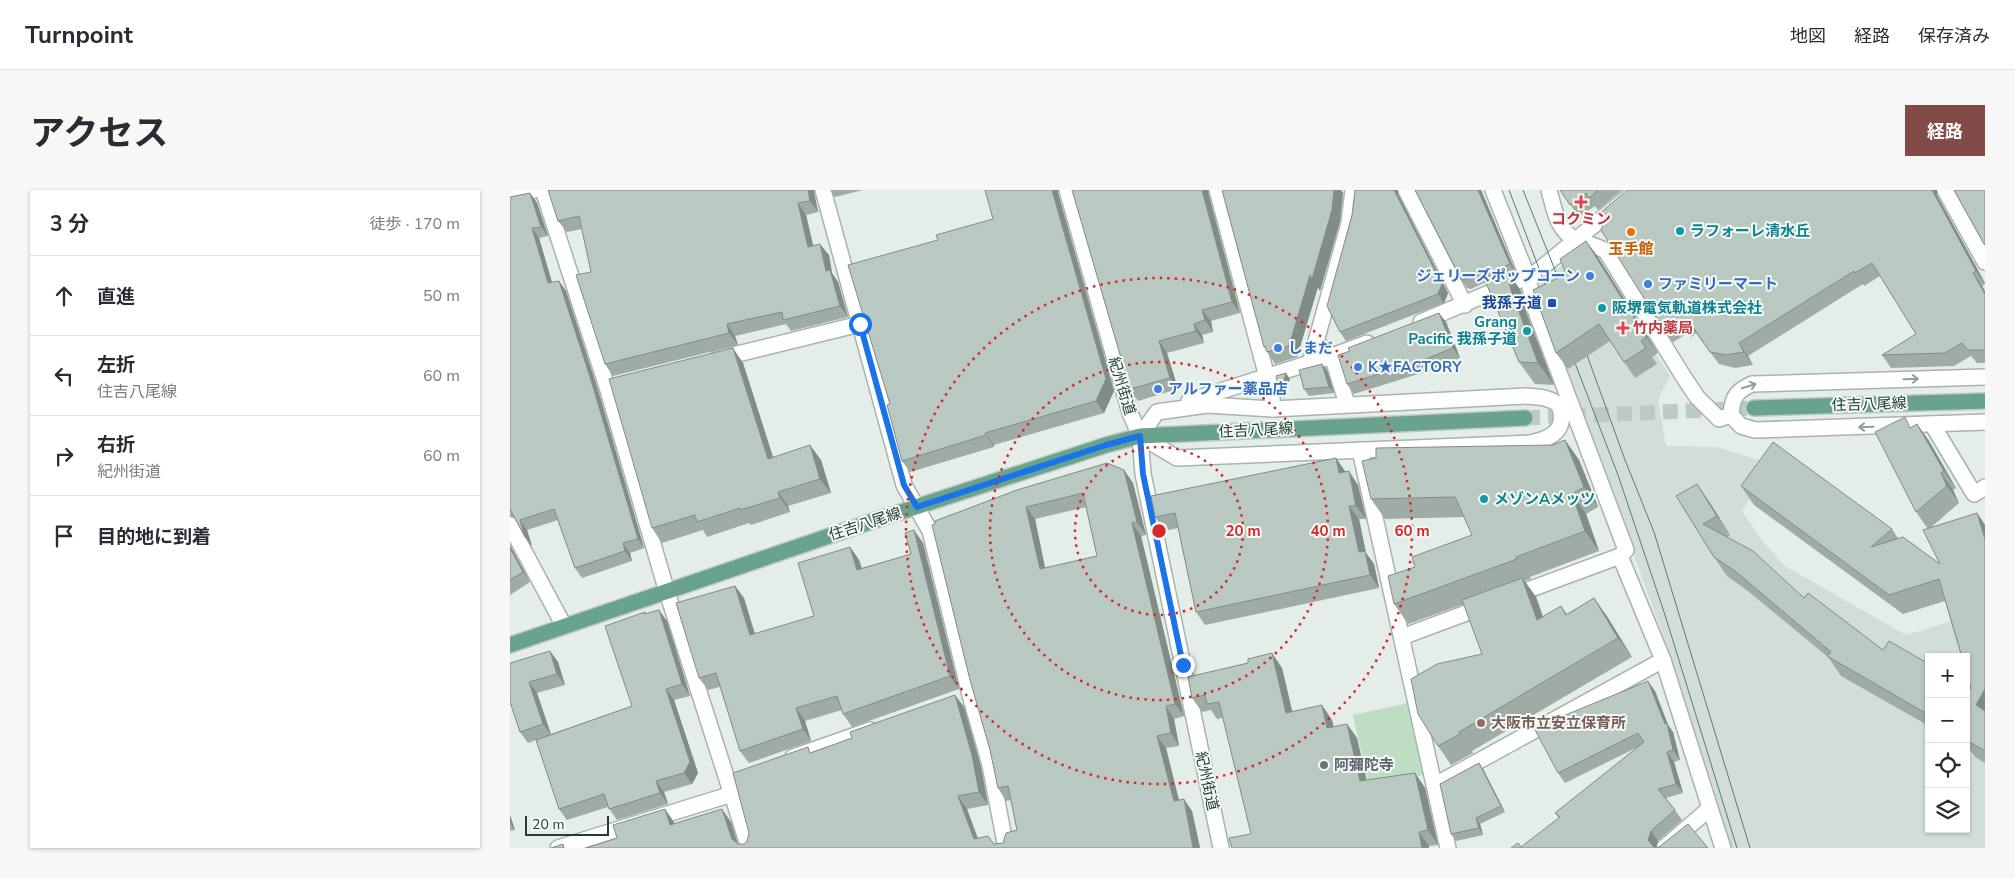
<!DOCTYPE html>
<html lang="ja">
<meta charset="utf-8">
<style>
:root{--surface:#fff;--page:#f7f7f7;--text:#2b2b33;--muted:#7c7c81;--line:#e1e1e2;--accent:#834b47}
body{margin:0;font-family:"Nunito Sans","Noto Sans JP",sans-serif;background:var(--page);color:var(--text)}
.controls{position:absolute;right:15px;bottom:15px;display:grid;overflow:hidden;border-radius:0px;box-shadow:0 1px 4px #0004}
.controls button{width:45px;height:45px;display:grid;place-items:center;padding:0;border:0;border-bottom:1px solid var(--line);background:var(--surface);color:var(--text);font:25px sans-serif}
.scale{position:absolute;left:15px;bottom:12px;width:84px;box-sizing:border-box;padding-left:5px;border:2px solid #233f34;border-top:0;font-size:14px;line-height:18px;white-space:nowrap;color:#233f34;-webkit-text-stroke:4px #f4f9f6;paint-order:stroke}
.stop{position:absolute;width:15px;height:15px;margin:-11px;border:4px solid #1a73e8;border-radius:50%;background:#fff}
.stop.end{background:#1a73e8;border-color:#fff;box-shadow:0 1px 5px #0008}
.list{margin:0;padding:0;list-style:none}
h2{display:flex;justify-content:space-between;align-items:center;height:65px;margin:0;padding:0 20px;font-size:21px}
h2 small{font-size:16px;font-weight:400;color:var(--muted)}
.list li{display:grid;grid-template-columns:32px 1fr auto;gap:15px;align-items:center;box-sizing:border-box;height:80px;padding:0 20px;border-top:1px solid var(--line)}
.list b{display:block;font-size:19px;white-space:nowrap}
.list p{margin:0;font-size:16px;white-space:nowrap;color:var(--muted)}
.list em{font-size:16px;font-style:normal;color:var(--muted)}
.icon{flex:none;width:28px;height:28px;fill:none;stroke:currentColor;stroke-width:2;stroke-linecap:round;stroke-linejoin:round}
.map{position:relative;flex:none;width:1475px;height:658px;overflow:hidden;border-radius:0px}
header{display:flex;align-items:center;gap:30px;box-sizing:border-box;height:70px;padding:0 25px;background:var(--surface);border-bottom:1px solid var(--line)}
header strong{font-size:24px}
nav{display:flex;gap:28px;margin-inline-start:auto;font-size:18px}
.intro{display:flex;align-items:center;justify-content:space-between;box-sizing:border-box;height:120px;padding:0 30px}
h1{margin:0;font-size:35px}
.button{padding:12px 22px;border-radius:0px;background:var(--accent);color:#fff;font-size:18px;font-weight:700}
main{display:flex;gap:30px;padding:0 30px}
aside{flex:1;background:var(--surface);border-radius:0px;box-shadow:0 1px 4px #0004}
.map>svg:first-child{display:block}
.built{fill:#d2ddd7;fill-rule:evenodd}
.green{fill:#bddec2}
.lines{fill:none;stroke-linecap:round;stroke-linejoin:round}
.primary-tunnel{stroke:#bdcac4;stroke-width:15;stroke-dasharray:15 8;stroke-linecap:butt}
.lane-casing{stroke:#a6b5ae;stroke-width:18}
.street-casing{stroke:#a6b5ae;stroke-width:18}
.primary-casing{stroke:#c1c9c6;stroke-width:18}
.lane{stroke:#fff;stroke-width:15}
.street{stroke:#fff;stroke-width:15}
.primary{stroke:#69a28d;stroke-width:15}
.tram{stroke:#5e7a6f;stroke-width:1}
.wall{fill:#9faca6;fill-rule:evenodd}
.shaded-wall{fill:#828c87}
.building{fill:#b9c8c1;stroke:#828c87;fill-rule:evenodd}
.oneway{stroke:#919f9a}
.route{stroke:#1a73e8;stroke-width:6}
.ring{fill:none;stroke:#d62828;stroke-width:2.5;stroke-dasharray:2.5 5}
.health-dot{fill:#e0444e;stroke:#f4f9f6;stroke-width:2}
.culture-dot{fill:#0f9aa8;stroke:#f4f9f6;stroke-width:2}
.food-dot{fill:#e8710a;stroke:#f4f9f6;stroke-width:2}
.shop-dot{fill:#3f7fe0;stroke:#f4f9f6;stroke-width:2}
.transit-dot{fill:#1a4fb4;stroke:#f4f9f6;stroke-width:2}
.education-dot{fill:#8d6e63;stroke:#f4f9f6;stroke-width:2}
.worship-dot{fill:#6b7280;stroke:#f4f9f6;stroke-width:2}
.labels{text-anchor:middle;stroke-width:4;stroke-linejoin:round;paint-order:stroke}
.health-label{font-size:15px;font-weight:bold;fill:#be3a42;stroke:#f4f9f6}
.culture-label{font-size:15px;font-weight:bold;fill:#0d838f;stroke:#f4f9f6;text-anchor:start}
.food-label{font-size:15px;font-weight:bold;fill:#c56008;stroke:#f4f9f6}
.shop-label{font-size:15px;font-weight:bold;fill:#366cbe;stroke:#f4f9f6;text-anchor:start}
.transit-label{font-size:15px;font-weight:bold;fill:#164399;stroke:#f4f9f6;text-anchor:end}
.street-label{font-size:15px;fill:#233f34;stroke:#f4f9f6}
.education-label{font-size:15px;font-weight:bold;fill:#785e54;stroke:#f4f9f6;text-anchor:start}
.worship-label{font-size:15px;font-weight:bold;fill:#5b616d;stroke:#f4f9f6;text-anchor:start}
.centre{fill:#d62828;stroke:#f4f9f6;stroke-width:2.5}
.ring-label{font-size:15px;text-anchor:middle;font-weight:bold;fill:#d62828;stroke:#f4f9f6;stroke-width:4;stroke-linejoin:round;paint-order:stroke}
</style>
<header>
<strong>Turnpoint</strong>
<nav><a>地図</a><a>経路</a><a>保存済み</a></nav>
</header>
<div class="intro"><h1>アクセス</h1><a class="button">経路</a></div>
<main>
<aside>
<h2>3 分<small>徒歩 · 170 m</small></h2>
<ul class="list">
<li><svg class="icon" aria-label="ahead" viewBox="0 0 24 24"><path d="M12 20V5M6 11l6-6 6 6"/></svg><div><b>直進</b></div><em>50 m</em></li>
<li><svg class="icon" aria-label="left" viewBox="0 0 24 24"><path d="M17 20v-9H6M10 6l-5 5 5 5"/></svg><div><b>左折</b><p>住吉八尾線</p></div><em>60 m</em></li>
<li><svg class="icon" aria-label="right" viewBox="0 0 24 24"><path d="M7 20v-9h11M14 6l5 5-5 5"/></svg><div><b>右折</b><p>紀州街道</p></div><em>60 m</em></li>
<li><svg class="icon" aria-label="arrive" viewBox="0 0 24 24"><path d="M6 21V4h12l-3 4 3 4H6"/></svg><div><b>目的地に到着</b></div></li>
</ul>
</aside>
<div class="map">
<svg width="1475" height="658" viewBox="0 0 1475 658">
<rect width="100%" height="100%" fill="#e4ede8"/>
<!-- built -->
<path class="built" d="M1066,64L1082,66L1160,186L1148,209L1156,256L1207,257L1262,274L1232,321L1254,353L1275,376L1396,445L1475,421V658H1215L1164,476L1110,326L1024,98ZM1419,467H1456V639H1419Z"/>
<!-- green -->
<path class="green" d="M898,513L913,585L859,597L843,525Z"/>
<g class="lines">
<!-- primary-tunnel -->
<path class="primary-tunnel" d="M1015,228L1244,218"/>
<!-- lane casing -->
<g class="lane-casing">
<g id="lane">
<path d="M983,0L1018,88L1025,119L1116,360L1110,366"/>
<path d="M1154,658L1200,618L1213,658"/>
</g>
</g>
<!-- street casing -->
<g class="street-casing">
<g id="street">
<path d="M33,0L97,197L157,402L239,658"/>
<path d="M313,0L394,295L420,341L460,505L480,575L496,658"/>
<path d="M557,0L620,223L630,246L633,284L711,658"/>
<path d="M707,0L757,187"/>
<path d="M896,0L955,115"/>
<path d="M1039,0C1044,18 1047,42 1067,50C1077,54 1086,55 1096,61L1173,186L1187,207L1209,229L1221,225"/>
<path d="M1435,0L1475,72"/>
<path d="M0,7L24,0"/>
<path d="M911,132L1024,84L1127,0"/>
<path d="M822,166L837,214"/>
<path d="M207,169L350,134"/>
<path d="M800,173L839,33L843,0"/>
<path d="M760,185L763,219"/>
<path d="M1475,187L1242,194C1226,201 1222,208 1221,225L1231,236L1245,240L1475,232"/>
<path d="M1016,206C1028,207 1039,207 1049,215C1058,239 1042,249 1020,253L667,268L630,246L647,222L697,215L763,219Z"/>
<path d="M679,211L822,166L857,153"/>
<path d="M1422,234L1464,304L1475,297"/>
<path d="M850,260L938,658"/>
<path d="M0,335L54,436"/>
<path d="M1002,406L1110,366L1153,470L1200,618"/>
<path d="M892,447L975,416"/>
<path d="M283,567L360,540"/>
<path d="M925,595L1153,470"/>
<path d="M48,658L222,604"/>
</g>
</g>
<!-- primary casing -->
<g class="primary-casing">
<g id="primary">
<path d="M1244,218L1475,211"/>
<path d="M0,455L366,330L596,255L630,246L1015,228"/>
</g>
</g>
<!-- lane -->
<use href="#lane" class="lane"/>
<!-- street -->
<use href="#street" class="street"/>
<!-- primary -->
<use href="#primary" class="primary"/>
<!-- tram -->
<g class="tram">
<path d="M999,0L1040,107"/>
<path d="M1013,0L1053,100"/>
<path d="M1073,154L1115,270L1144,342L1240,658"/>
<path d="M1060,160L1108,285L1155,425L1227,658"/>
</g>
</g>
<!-- wall -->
<g class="wall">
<path d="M38,0H305L304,2L308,22L296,25L303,55L319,65L322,83L328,92L338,127L281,141L276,134L225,146L228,155L103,186L95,174L81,82L72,39L57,42L48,31Z"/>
<path d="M320,0H353L325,7Z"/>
<path d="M562,0H699L698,2L730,123L701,131L703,142L692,145L694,153L657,163L668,199L628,211L620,199Z"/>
<path d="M712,0H831L833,3L830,31L810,101L808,97L787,167L765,174L754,157Z"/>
<path d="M845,0H888V4L938,103L934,113L836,151L830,142Z"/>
<path d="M971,0L1006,83L1000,85L1011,101L1016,122L1044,195L1025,194L1009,172L976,92L961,99L957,98L951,89Z"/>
<path d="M1050,0H1112L1088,20L1085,16L1069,27Z"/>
<path d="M1117,0L1427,5L1475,93V94L1472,96L1475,101V173H1467L1461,166L1444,176L1381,178L1372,165L1406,144L1370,86L1354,96L1353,94L1238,166L1243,175L1225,178L1209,174L1186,143L1181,147L1178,143L1163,152L1154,140Z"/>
<path d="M20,3L27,13L38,46L29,48L42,92L49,91L56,101L88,200L134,358L120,363L122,371L72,388L65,378L48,330L17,340L22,356L15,347L4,327H0V7Z"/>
<path d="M548,3L604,201L594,223L484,255V257L400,282L392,271L380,214L428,50Z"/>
<path d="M1076,51L1088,67L1148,163L1142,167L1147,174L1125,188L1100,151L1058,179L1046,163L1056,84Z"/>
<path d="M936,132L950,168L918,181L844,204L837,194Z"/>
<path d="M233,173L263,267L311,270L321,303L278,316L280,322L241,335L239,333L197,347L193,340L152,353L142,338Z"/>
<path d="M817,180L824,203L799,206L794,199Z"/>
<path d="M1407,234L1419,251L1446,298L1443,300L1449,313L1419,339L1467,323L1475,335V573L1465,567L1460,560L1456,558V496L1461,499L1435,411L1393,424L1244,315L1231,296L1382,339L1388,348L1430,374L1418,339L1406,322L1402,237Z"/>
<path d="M1055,250L1069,270L1088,317L1076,324L1089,361L1020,387L1021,389L1015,391L1026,407L1033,427L1051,416L1057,424L1084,408L1098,428L1122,467L962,561L963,563L941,575L928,556L972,464L954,414L898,434L884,414L905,377L962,345L954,327L875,329L861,309L1043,255Z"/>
<path d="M614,280L623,293L636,345L631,346L674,526L664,529L669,556L656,558L669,610L682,621L690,658H76L107,648L155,619L164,634L221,632L228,654H234L237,651L302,562L342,548L445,505L454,517L471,577L478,615L457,619L468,648L484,654L493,653L507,640L501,610L496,611L488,598L480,560L422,335ZM576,317L587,366L535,378L525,329Z"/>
<path d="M835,282L848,295L856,329H849L856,363L864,374L869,398L695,435L686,422L668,338L654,341L645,327Z"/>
<path d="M1187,294L1200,313L1220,345L1217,347L1294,408L1373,460L1419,474V536L1331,486L1318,467L1238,401L1217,386L1204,367L1166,306Z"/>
<path d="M413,353L449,499L342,537L333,524L332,520L295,531L301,551L239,573L230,561L210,497L198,500L189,488L225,396L234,408L245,444L304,426L340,357L349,370L352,378L401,364Z"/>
<path d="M0,355L20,392L0,405Z"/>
<path d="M135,422L136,424L157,431L180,506L164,510L188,583L182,594L154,602L158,614L107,630L98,617L57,630L49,619L26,550L18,553L10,542L0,512L40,461L48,472L55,495L27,503L41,544L122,516Z"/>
<path d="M738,473L772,478L782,522L822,530L824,537L837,534L847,548L856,590L905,583L915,598L928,655L919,656L741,644L713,528L707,529L701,520L692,522L682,508Z"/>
<path d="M1145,501L1158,535L1163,542L1170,570L1164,572L1173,603L1156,608L1165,620L1172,630L1148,651L1146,657L1198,658L1011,657L1049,628L1045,623L1130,556L1055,593L1048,583Z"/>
<path d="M969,573L973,579L995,622L970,634L973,645L946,651L941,644Z"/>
<path d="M0,625L5,640L0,641Z"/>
</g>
<!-- shaded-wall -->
<g class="shaded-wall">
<path d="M298,0H305L304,2L308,22L300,11Z"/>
<path d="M542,0H549L548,3L604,201L594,223L586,211Z"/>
<path d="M692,0H699L698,2L730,123L722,112Z"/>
<path d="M823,0H831L833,3L830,31L810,101L808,97L787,167L779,156L800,85Z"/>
<path d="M884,0H888V4L938,103L934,113L928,104Z"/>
<path d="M968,0H971L1006,83L1000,74Z"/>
<path d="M1422,0H1427V5L1475,93L1466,81Z"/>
<path d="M20,3L27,13L38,46L31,37Z"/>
<path d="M288,13L296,25L306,68L298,57Z"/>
<path d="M22,38L29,48L45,103L38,93Z"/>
<path d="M1076,51L1088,67L1148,163L1136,147Z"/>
<path d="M310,54L319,65L322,83L328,92L338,127L330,116L316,81Z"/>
<path d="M996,79L1011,101L1016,122L1044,195L1028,173L1001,100Z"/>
<path d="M1463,83L1472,96L1475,101V104Z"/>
<path d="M49,91L56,101L88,200L134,358L128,349Z"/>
<path d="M692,120L701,131L703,142L695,130Z"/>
<path d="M929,123L936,132L950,168L943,158Z"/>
<path d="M217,134L225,146L228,155L219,143Z"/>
<path d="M684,134L692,145L694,153L686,141Z"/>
<path d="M649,151L657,163L668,199L660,188Z"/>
<path d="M1229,153L1238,166L1243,175L1234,162Z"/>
<path d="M223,158L233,173L268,283L258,269Z"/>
<path d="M812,174L817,180L824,203L819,197Z"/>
<path d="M776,183L780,189L774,208L770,202Z"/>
<path d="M1407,234L1419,251L1446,298L1434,281Z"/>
<path d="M475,243L484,255V257L476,245Z"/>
<path d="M1055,250L1069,270L1088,317L1074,297Z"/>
<path d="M300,255L311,270L321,303L310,289Z"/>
<path d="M826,268L835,281L838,297L829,283Z"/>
<path d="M614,280L623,293L636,345L627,332Z"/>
<path d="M839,281L848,295L856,329L846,316Z"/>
<path d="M1431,283L1443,300L1449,313L1437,296Z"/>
<path d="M1187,294L1200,313L1220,345L1207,326Z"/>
<path d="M268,302L278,316L280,322L270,308Z"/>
<path d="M1062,304L1076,324L1089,361L1075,341Z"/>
<path d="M839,316L849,329L856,363L864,374L869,398L860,385L849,362Z"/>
<path d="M516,317L525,329L538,392L530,379Z"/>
<path d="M1467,323L1475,335V349Z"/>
<path d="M10,330L17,340L22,356L15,347Z"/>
<path d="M622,333L631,346L674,526L665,514Z"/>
<path d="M404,340L413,353L449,499L440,486Z"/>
<path d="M113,353L120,363L122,371L115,361Z"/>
<path d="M0,355L20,392L13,382L0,358Z"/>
<path d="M340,357L349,370L356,392L347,380Z"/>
<path d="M1012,388L1026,407L1041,450L1027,430Z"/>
<path d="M225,396L234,408L249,458L240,445Z"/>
<path d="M1084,408L1098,428L1122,467L1108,448Z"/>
<path d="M149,420L157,431L180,506L172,494Z"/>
<path d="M40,461L48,472L55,495L47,484Z"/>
<path d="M762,463L772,478L786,537L776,523Z"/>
<path d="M1138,491L1145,501L1158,535L1163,542L1170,570L1163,560L1155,534Z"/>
<path d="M19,492L27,503L41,545L33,534Z"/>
<path d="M156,499L164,510L188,583L182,594L174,583Z"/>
<path d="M1475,499V528L1466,515Z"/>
<path d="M445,505L454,517L471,577L478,615L469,602Z"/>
<path d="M812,515L822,530L827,552L817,538Z"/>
<path d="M656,516L664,529L669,556L661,543Z"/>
<path d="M286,518L295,531L301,551L293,539Z"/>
<path d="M837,534L847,548L860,605L850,591Z"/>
<path d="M647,546L656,558L672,623L664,611Z"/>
<path d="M1157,562L1164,572L1173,603L1166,594Z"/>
<path d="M969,573L973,579L995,622L991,616Z"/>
<path d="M905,583L915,598L928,655L918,640Z"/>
<path d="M146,591L154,602L158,614L150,603Z"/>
<path d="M448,606L457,619L471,658L464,649Z"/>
<path d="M674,609L682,621L690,658H683Z"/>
<path d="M155,619L164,632L168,648L160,635Z"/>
<path d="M212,619L221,632L229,658L222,649Z"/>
<path d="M0,625L5,640L0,633Z"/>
<path d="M966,628L970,634L973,645L969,638Z"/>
<path d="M1141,641L1148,651L1146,658H1143L1138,650Z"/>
<path d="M909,642L919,656V658H912Z"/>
</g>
<!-- building -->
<g class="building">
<path d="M38,0H298L300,11L288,13L298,57L310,54L316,81L320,80L330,116L273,130L272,122L217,134L219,143L95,174L66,85L81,82L69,26L48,31Z"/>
<path d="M475,0H542L596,189L586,211L475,243L476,245L392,271L377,215L380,214L338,75L428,50L426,45L483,29Z"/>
<path d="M562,0H692L722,112L692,120L695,130L684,134L686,141L649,151L660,188L620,199Z"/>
<path d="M712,0H824L822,20L802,89L800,85L779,156L757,162L755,156L754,157Z"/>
<path d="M845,0H884L932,94L928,104L830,142L817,116L842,25Z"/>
<path d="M905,0H968L1000,74L977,84L975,80L954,90L951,89Z"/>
<path d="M1050,0H1088L1079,8L1076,3L1060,15Z"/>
<path d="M1117,0H1422L1466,81L1463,83L1475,104V160H1458L1452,153L1435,163L1372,165L1406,144L1362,73L1345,83L1344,81L1229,153L1234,162L1216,165L1200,162L1178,130L1172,134L1169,130L1154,140L1091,40L1095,29L1090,23Z"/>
<path d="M1444,0H1475V53L1474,54Z"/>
<path d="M20,3L31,37L22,38L38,93L49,91L81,190L128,349L113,353L115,361L65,378L44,319L10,330L15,347L0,319V7Z"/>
<path d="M1076,51L1136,147L1131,151L1136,158L1114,172L1089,134L1046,163L1023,100L1056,84L1050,69Z"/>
<path d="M996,79L1001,100L1028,173L1009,172L974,88Z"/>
<path d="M929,123L943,158L911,171L837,194L828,165L840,161L838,158Z"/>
<path d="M223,158L258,269L300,255L310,289L268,302L270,308L230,320V318L187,332L185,325L142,338L99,189Z"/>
<path d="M812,174L819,197L794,199L789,180Z"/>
<path d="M776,183L770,202L766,186Z"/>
<path d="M1395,227L1400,238L1407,234L1434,281L1431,283L1437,296L1406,322L1365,242Z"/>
<path d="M1055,250L1074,297L1062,304L1075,341L1006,367L1007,369L884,414L878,386L905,377L902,367L962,345L945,307L861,309L852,271L866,268V258L1043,255Z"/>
<path d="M1263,252L1382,339L1361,357L1393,347L1430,374L1413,340L1467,323L1475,349V499L1466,515L1475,521V561L1456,550V496L1461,499L1456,483V467H1452L1429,389L1379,405L1231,296Z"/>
<path d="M826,268L829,283L839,281L846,316H839L849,362L855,361L860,385L686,422L665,323L645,327L641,306Z"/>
<path d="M597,273L614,280L627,332L622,333L665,514L656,516L661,543L647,546L664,611L674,609L683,658H76L107,648L103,635L155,619L160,635L212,619L222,649L228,654H234L237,651L239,643L223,583L298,557L300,563L342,548L340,542L445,505L462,565L469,602L448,606L464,649L478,646L484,654L493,653L496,643L507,640L498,596L488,598L480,560L460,490L422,335L425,334V331L507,300ZM573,303L587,366L530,379L516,317Z"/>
<path d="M1187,294L1207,326L1193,334L1243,361L1294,408L1298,403L1373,460L1379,451L1419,474V525L1317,466L1321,462L1225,381L1204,367L1166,306Z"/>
<path d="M404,340L440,486L333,524L327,506L286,518L293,539L230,561L206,483L189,488L166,413L225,396L240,445L304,426L288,373L340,357L347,380L401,364L395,343Z"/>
<path d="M0,358L13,382L0,390Z"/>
<path d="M1012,388L1027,430L1051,416L1056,425L1084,408L1108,448L949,542L950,544L928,556L908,524L901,489L927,474L972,464L952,410Z"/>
<path d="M149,420L172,494L156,499L180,572L174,583L146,591L150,603L99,619L94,604L49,619L26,550L122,516L95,436L135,422V424Z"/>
<path d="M40,461L47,484L19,492L33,534L10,542L0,512V473Z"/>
<path d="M762,463L776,523L812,515L817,538L837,534L850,591L905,583L918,640L909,642L912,658H722L719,648L741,644L709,512L697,514L695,505L682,508L678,487L738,473V469Z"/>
<path d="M1138,491L1155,534L1157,533L1163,560L1157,562L1166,594L1148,599L1165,620L1141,641L1138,650L1144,657H1149L1178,634L1198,658H1001L1008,653L1011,657L1050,627L1045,623L1134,552L1128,543L1048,583L1024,538Z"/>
<path d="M969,573L991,616L966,628L969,638L941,644L930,594Z"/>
<path d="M53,654L54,658H41Z"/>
</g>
<!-- one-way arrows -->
<defs><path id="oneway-shaft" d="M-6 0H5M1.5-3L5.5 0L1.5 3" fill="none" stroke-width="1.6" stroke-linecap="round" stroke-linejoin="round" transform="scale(1.25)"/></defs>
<g class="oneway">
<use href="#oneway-shaft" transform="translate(1401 189) rotate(-2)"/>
<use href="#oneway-shaft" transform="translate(1239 196) rotate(-17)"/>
<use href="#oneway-shaft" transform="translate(1356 237) rotate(178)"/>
</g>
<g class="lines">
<!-- route -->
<path class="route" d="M350,134L394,295L407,317L596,255L630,246L633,284L673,475"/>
</g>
<!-- distance rings -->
<g class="ring">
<circle cx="649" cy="341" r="84"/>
<circle cx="649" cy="341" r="169"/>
<circle cx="649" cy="341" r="253"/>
</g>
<!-- markers -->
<g class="health-dot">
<path d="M1068.5 4.5h5v5h5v5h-5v5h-5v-5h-5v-5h5z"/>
<path d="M1110.5 130.5h5v5h5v5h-5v5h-5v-5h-5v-5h5z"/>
</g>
<g class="culture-dot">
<circle cx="1170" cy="41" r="5"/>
<circle cx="1092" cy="118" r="5"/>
<circle cx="1017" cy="141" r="5"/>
<circle cx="974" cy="309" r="5"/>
</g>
<circle class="food-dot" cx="1121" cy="42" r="5"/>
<g class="shop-dot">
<circle cx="1080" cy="86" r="5"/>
<circle cx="1138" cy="94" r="5"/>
<circle cx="768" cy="158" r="5"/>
<circle cx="848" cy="177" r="5"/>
<circle cx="648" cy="199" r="5"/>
</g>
<rect class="transit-dot" x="1037" y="108" width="10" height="10" rx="2.5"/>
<circle class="education-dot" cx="971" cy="533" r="5"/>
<circle class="worship-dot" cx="814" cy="575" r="5"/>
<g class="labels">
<!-- health labels -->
<g class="health-label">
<text x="1071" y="34">コクミン</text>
<text x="1123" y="143" text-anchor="start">竹内薬局</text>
</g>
<!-- culture labels -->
<g class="culture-label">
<text x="1180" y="46">ラフォーレ清水丘</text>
<text x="1102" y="123">阪堺電気軌道株式会社</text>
<text x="1007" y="137" text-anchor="end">Grang<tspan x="1007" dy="17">Pacific 我孫子道</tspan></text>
<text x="984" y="314">メゾンAメッツ</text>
</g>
<!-- food labels -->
<g class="food-label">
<text x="1121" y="64">玉手館</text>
</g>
<!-- shop labels -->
<g class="shop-label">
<text x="1070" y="91" text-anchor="end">ジェリーズポップコーン</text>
<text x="1148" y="99">ファミリーマート</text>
<text x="778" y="163">しまだ</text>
<text x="858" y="182">K★FACTORY</text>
<text x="658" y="204">アルファー薬品店</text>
</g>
<!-- transit labels -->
<g class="transit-label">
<text x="1032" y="118">我孫子道</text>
</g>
<!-- street labels -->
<g class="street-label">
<text transform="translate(612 196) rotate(73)" y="5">紀州街道</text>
<text transform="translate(1359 214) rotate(-2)" y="5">住吉八尾線</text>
<text transform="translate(746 240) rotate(-3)" y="5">住吉八尾線</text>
<text transform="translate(355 334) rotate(-18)" y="5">住吉八尾線</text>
<text transform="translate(697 591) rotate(78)" y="5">紀州街道</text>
</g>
<!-- education labels -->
<g class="education-label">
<text x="981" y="538">大阪市立安立保育所</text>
</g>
<!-- worship labels -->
<g class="worship-label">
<text x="824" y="580">阿彌陀寺</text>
</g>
</g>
<circle cx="649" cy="341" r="8" class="centre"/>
<g class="ring-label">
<text x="733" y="346">20 m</text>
<text x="818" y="346">40 m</text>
<text x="902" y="346">60 m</text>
</g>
</svg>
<div class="controls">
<button>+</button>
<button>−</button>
<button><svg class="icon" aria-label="locate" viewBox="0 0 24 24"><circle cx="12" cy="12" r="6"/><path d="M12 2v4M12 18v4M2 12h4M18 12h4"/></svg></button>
<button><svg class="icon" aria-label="layers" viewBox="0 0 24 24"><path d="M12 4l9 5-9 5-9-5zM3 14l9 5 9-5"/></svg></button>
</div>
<div class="scale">20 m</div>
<div class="stop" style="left:350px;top:134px"></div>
<div class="stop end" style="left:673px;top:475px"></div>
</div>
</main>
